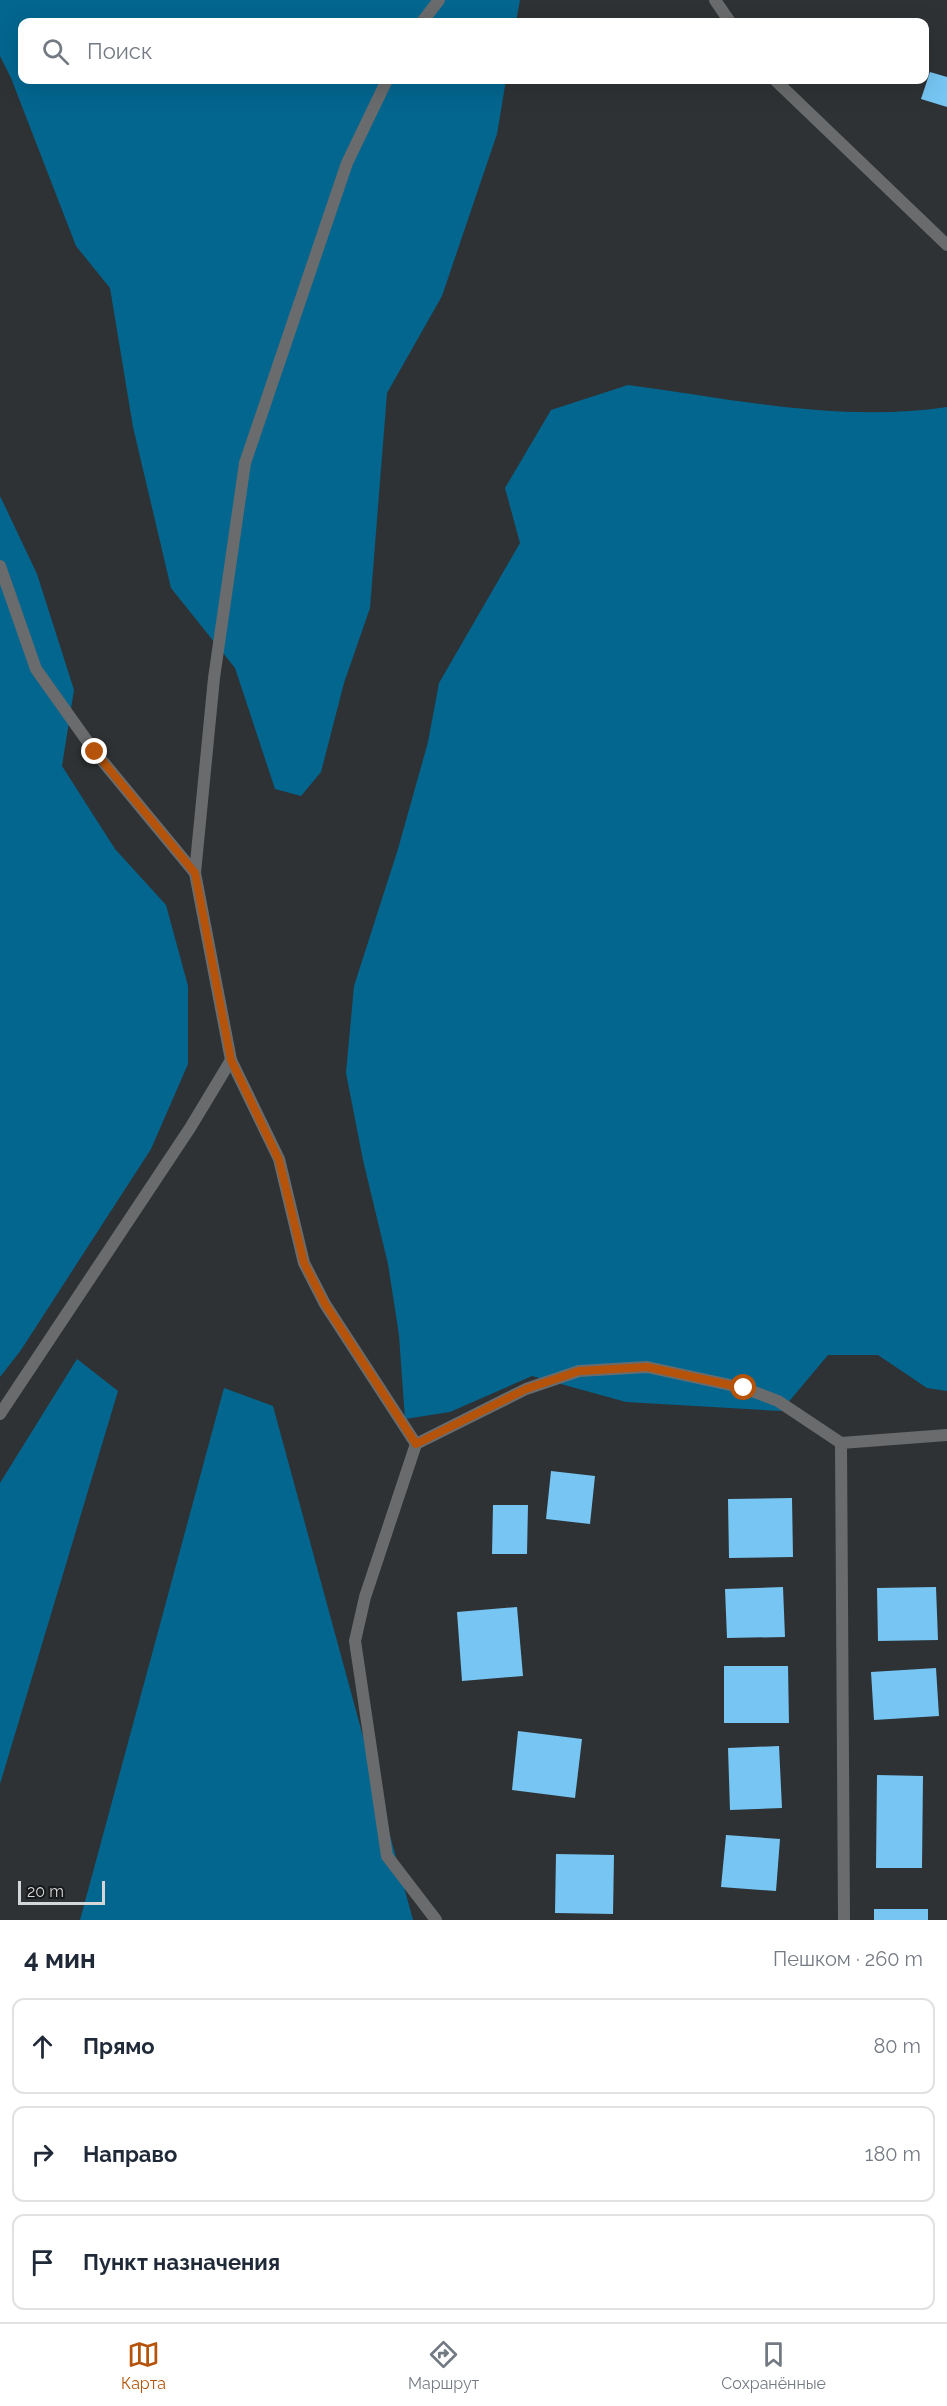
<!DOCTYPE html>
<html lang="ru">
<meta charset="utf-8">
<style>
:root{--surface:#fff;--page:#f6f6f7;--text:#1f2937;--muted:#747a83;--line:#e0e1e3;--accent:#b45309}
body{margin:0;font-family:Raleway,sans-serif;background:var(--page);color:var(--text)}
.scale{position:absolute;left:18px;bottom:15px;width:87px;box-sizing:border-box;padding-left:6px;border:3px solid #d4d6d7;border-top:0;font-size:16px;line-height:21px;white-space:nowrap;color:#d4d6d7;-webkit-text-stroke:4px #18191a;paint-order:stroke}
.stop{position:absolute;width:18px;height:18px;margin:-14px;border:4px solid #b45309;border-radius:50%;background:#fff}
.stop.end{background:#b45309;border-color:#fff;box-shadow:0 2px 6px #0008}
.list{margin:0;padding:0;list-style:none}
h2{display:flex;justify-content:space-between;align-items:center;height:78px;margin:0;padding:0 24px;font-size:26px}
h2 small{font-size:20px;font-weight:400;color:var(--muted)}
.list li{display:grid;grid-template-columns:39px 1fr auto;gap:18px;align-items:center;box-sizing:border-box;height:96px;margin:0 12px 12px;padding:0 12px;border:2px solid var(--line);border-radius:12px}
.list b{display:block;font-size:22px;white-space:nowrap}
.list em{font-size:20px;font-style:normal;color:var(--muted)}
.icon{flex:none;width:33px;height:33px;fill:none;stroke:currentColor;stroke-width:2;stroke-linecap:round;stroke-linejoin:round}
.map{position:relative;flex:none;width:947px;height:1920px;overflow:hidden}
.search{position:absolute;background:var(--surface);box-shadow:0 6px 24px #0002;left:18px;right:18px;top:18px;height:66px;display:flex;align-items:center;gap:15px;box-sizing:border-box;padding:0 21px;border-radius:12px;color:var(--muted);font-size:22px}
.sheet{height:402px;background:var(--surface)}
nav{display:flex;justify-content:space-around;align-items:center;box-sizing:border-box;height:84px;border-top:2px solid var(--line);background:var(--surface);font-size:16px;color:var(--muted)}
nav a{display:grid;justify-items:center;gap:3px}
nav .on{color:var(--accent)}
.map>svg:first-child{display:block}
.forest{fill:#03668f}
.building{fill:#76c5f2}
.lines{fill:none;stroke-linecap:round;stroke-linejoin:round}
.lane{stroke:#696b6c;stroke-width:12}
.street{stroke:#696b6c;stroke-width:12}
.route{stroke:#b45309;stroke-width:8}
</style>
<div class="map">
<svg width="947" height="1920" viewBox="0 0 947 1920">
<rect width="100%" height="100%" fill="#2f3234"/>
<!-- forest -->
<g class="forest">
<path d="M0,0H520L516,22H22V80H506L497,134L442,296L387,393L370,608L344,683L321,772L301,796L275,789L235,668L171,588L133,427L110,288L76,246L11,78L0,56Z"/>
<path d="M628,385C733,399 841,423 947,407V1391L927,1388L878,1355H828L781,1411L626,1402L532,1376L450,1412L405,1419L399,1335L388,1264L363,1160L346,1073L354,986L398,849L428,742L439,683L520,543L505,488L551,410Z"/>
<path d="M0,496L37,574L74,690L62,766L115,849L166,905L188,986V1064L151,1149L21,1350L0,1377Z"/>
<path d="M77,1359L118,1391L0,1784V1483Z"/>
<path d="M224,1388L273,1406L413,1920H80Z"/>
</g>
<!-- building -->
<g class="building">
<path d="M930,72L947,77V107L921,99Z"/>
<path d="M551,1471L595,1476L590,1524L546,1519Z"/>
<path d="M792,1498L793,1557L729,1558L728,1499Z"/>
<path d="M493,1505H528L527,1554H492Z"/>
<path d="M783,1587L785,1637L727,1638L725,1589Z"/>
<path d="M936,1587L938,1640L878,1641L877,1588Z"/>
<path d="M517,1607L523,1676L462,1681L457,1612Z"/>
<path d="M724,1666H788L789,1723H724Z"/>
<path d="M936,1668L939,1716L874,1720L871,1672Z"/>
<path d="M518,1731L582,1739L575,1798L512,1790Z"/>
<path d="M779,1746L782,1808L730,1810L728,1748Z"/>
<path d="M877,1775L923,1776L922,1868H876Z"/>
<path d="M726,1835L780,1839L776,1891L721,1887Z"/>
<path d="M556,1854L614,1855L613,1914L555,1913Z"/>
<rect x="874" y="1909" width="54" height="11"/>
</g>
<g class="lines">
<!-- lane -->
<g class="lane">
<path d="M715,0L730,22"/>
<path d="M422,22L439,0"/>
<path d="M775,80L947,245"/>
<path d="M0,566L36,669L95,752L195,873"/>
<path d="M231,1060L279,1159L304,1263L325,1304L416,1444"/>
<path d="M0,1414L190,1128L231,1060L195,873L214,678L245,463L347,163L387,80"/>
</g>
<!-- street -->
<g class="street">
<path d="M436,1920L387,1856L355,1641L365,1597L416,1444L526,1389L579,1371L647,1367L744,1388L778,1401L841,1443"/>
<path d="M844,1920L841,1443L947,1435"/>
</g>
</g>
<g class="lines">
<!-- route -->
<path class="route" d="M95,752L195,873L231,1060L279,1160L304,1263L325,1304L416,1444L526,1389L579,1371L647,1367L744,1388"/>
</g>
</svg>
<div class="scale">20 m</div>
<div class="stop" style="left:744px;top:1388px"></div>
<div class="stop end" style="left:95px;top:752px"></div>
<div class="search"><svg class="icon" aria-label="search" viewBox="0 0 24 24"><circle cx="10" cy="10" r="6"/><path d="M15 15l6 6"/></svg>Поиск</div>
</div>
<section class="sheet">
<h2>4 мин<small>Пешком · 260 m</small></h2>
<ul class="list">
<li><svg class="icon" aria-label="ahead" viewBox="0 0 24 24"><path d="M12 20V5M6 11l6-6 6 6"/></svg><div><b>Прямо</b></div><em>80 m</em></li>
<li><svg class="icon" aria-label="right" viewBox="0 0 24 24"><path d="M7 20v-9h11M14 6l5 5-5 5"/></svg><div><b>Направо</b></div><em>180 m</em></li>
<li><svg class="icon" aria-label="arrive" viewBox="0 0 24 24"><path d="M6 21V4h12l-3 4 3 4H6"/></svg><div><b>Пункт назначения</b></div></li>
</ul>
</section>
<nav>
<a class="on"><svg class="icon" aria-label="map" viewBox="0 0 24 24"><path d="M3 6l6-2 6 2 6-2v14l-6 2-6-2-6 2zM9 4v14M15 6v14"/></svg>Карта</a>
<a><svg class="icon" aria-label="directions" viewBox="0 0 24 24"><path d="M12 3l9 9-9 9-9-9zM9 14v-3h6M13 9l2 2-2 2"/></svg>Маршрут</a>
<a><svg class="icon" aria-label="saved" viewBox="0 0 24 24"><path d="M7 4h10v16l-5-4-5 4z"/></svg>Сохранённые</a>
</nav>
